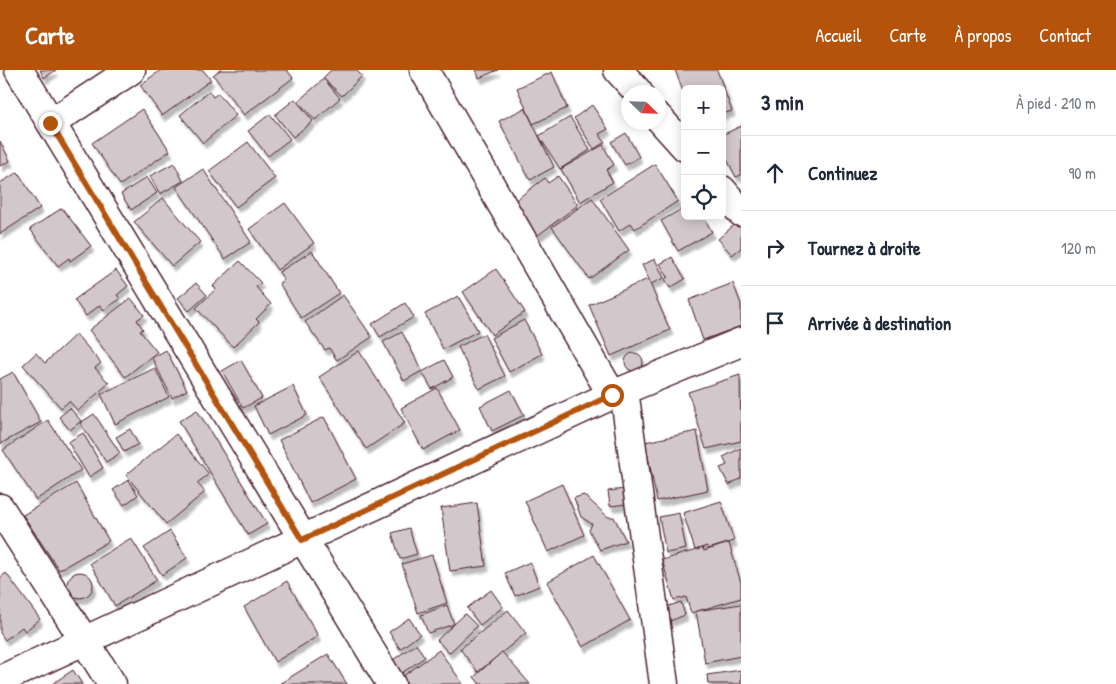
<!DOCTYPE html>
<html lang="fr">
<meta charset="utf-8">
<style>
:root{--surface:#fff;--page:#f6f6f7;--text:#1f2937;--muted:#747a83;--line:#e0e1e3;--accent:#b45309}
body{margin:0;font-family:"Patrick Hand",sans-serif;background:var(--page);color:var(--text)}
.controls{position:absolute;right:15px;top:15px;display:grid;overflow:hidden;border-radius:8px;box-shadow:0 2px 12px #0003}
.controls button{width:45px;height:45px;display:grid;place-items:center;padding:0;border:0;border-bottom:1px solid var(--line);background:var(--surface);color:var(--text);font:25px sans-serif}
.compass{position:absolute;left:621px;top:15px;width:45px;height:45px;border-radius:50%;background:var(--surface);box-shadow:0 2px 12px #0003;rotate:113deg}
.stop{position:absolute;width:15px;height:15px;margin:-11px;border:4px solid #b45309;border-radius:50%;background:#fff}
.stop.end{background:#b45309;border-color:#fff;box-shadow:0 1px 5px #0008}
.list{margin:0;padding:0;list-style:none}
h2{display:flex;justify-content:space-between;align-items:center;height:65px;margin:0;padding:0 20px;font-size:21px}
h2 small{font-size:16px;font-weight:400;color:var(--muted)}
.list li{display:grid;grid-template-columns:32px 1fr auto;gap:15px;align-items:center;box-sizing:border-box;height:75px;padding:0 20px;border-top:1px solid var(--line)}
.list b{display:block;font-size:19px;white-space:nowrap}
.list em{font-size:16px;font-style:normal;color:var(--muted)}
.icon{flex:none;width:28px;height:28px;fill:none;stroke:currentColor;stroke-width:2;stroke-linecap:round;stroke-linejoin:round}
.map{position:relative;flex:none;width:741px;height:614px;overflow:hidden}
header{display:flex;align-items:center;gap:30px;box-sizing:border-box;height:70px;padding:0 25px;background:var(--accent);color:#fff}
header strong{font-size:24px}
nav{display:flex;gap:28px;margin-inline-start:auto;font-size:18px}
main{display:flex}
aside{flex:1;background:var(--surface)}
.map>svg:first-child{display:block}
.building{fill:#d2c7cb;stroke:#4a1f2b;filter:url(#shadow)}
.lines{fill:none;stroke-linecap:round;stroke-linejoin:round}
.minor-casing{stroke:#4a1f2b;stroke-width:31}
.minor{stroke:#fff;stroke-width:28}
.route{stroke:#b45309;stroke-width:6}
</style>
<header>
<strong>Carte</strong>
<nav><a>Accueil</a><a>Carte</a><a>À propos</a><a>Contact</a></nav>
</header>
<main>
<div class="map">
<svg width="741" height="614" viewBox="0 0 741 614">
<defs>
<filter id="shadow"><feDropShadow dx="3" dy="5.5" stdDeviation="1" flood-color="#0004"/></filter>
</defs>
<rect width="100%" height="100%" fill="#fff"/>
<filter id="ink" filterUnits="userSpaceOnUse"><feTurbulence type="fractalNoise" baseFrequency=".02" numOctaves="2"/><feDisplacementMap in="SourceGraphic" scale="10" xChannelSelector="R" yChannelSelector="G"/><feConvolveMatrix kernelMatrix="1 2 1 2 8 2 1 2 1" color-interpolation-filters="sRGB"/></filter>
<g filter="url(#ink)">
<!-- building -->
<g class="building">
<path d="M40,0H56L44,8Z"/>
<path d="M161,0H203L211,10L162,46L140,15Z"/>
<path d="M220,0H287L293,8L244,45L213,5Z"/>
<path d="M331,0H356L362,6L342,26L323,8Z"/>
<path d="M476,0H498L479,8Z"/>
<path d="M675,0H717L732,41L722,44V19H685V27Z"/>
<path d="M552,2L567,38L533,54L517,18Z"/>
<path d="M324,9L340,28L315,50L298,31Z"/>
<path d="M209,21L213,27L218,23L236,45L203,73L180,45Z"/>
<path d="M295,29L313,51L293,67L275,45Z"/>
<path d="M592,35L608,59L599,64L605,72L594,79L574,48Z"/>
<path d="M525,38L554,97L530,110L499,51Z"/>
<path d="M142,39L170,81L120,115L92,73Z"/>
<path d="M270,44L290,69L268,86L248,61Z"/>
<path d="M570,47L590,80L560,99L539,66Z"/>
<path d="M741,56V105L736,107L722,80V65Z"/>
<path d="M626,63L639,87L625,95L611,72Z"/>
<path d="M0,71L10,91L0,96Z"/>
<path d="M248,72L275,108L236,137L209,101Z"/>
<path d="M603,75L614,95L606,100L613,112L580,132L561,99Z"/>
<path d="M174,93L183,111L160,124L150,106Z"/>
<path d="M655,94L678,131L635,159L631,153L619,161L600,129Z"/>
<path d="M203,99L251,172L225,189L176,117Z"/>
<path d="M18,102L40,138L0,164V113Z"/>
<path d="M558,106L578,135L537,166L513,132L545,108L548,113Z"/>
<path d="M147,107L157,123L131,140L121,124Z"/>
<path d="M163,128L200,172L172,196L134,152Z"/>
<path d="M592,128L629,180L589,209L552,157Z"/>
<path d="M285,133L314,173L277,200L249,159Z"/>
<path d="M685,137V146H703L712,162L678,181L661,151Z"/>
<path d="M62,138L91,176L70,191L69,188L58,196L30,159Z"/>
<path d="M741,149V178L732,185L718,169Z"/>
<path d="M312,181L339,223L301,248L279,213L284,210L279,202Z"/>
<path d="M672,187L685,209L670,218L665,209L668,207L660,194Z"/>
<path d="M655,189L664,208L651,214L642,195Z"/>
<path d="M240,191L261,213L256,217L271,234L256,249L259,252L233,277L196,238L216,219L213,216Z"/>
<path d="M496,199L525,242L492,265L463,222Z"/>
<path d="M116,200L128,216L117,225L120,229L104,240L100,235L86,246L74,230Z"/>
<path d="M648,209L670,260L611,286L589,235Z"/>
<path d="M196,213L207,225L189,241L178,228Z"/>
<path d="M733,213L741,234V256L703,270L689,230Z"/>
<path d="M343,225L372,267L337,290L329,278L325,280L305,252Z"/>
<path d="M458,226L478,261L443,279L425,244Z"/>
<path d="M131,228L144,245L137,250L143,259L140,261L157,282L125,307L89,260Z"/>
<path d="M405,233L414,247L380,267L372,254Z"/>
<path d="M524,250L542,284L509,302L491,268Z"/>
<path d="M402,262L422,301L404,311L383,272Z"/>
<path d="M76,264L101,293L95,298L109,313L78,341L69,331L61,338L23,295L36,283L45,293Z"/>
<path d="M484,264L505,306L479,319L458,277Z"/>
<path d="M166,280L187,320L172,328L152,288Z"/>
<path d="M359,281L405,353L366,379L319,307Z"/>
<circle cx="634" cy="292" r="9"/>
<path d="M241,290L262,328L243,338L222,301Z"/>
<path d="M444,290L453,307L432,319L422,302Z"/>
<path d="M155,298L169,327L115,354L101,324Z"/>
<path d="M13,302L41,352L0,374V309Z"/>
<path d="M740,305L741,371L706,379L688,322Z"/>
<path d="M293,316L307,345L268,365L254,336Z"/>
<path d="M437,318L460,360L423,380L401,338Z"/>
<path d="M511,320L524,345L492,361L480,336Z"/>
<path d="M70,338L81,351L70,360L59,347Z"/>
<path d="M197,340L267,454L248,465L179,351Z"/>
<path d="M94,344L120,383L106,392L80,353Z"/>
<path d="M324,347L356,409L310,433L279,370Z"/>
<path d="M48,350L81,400L36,430L3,380Z"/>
<path d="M130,359L138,374L124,382L116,367Z"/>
<path d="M697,361L708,420L657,431L645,372Z"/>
<path d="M83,363L103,398L89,407L68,372Z"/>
<path d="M176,364L209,404L197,413L205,422L166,454L126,405Z"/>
<path d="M741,378V408L729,415L720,398L727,395L723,387Z"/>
<path d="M128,410L138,425L124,435L113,420Z"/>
<path d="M76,413L109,471L59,500L23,445Z"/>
<path d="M562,414L584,465L548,482L525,431Z"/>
<path d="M625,419L627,434L610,436L608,421Z"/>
<path d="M584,425L608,447H614L626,471L600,480L589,460L592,454L581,447L574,428Z"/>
<path d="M721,431L734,471L708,479L707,476L695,480L683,443Z"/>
<path d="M477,433L486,496L450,501L441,438Z"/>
<path d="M679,443L686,479L666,483L659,447Z"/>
<path d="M409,458L417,484L400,489L392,463Z"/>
<path d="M170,461L187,488L162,505L144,478Z"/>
<path d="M131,468L157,510L115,536L90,493Z"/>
<path d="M729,473L741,513V528L691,543L686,527L674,530L662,490L703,478L704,481Z"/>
<path d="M432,485L447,533L418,543L402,494Z"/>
<path d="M594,485L630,550L583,577L547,512Z"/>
<path d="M530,492L539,516L515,526L505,503Z"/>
<circle cx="80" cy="515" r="13"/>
<path d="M6,503L40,549L25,561L22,557L5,570L0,563V508Z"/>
<path d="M287,511L318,566L275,592L244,537Z"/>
<path d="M491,520L503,537L480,555L467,538Z"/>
<path d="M681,532L685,545L670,551L666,537Z"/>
<path d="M741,534V586L705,593L696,541Z"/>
<path d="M447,535L454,554L428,563L421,545Z"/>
<path d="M508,540L526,563L478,602L460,579Z"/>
<path d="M465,544L477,556L449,583L437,570Z"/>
<path d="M409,548L420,564L400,579L389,562Z"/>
<path d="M416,574L425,587L393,609L384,596Z"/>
<path d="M439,580L463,614H406L402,607Z"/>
<path d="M502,582L530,614H480L474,607Z"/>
<path d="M328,584L347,614H279Z"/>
<path d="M73,600L82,614H52Z"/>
<path d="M741,600V614H708L707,605Z"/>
</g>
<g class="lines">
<!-- minor casing -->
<g class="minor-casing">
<g id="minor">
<path d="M19,0L51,53L131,0"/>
<path d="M424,0L612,325"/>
<path d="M618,0L638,22"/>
<path d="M658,47L685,77"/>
<path d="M51,53L391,614"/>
<path d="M722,120L741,142"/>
<path d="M624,320L664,614"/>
<path d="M0,438L112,614"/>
<path d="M0,610L612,325L741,272"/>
</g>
</g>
<!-- minor -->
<use href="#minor" class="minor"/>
</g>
</g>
<g class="lines" filter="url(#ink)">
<!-- route -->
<path class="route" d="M50,53L302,470L612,325"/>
</g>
</svg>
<div class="controls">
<button>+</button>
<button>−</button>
<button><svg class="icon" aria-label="locate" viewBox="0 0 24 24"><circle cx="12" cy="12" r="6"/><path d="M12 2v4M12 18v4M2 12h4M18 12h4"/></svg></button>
</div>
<svg class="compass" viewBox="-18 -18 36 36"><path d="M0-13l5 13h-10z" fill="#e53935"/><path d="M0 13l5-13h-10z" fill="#747a83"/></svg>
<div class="stop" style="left:612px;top:325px"></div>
<div class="stop end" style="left:50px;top:53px"></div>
</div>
<aside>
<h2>3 min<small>À pied · 210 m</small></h2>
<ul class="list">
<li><svg class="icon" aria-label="ahead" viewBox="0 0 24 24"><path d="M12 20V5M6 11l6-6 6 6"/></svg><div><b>Continuez</b></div><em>90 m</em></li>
<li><svg class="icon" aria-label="right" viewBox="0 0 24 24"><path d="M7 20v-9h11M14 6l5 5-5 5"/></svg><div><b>Tournez à droite</b></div><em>120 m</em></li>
<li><svg class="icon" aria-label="arrive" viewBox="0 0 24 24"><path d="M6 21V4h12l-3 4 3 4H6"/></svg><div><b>Arrivée à destination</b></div></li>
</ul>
</aside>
</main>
